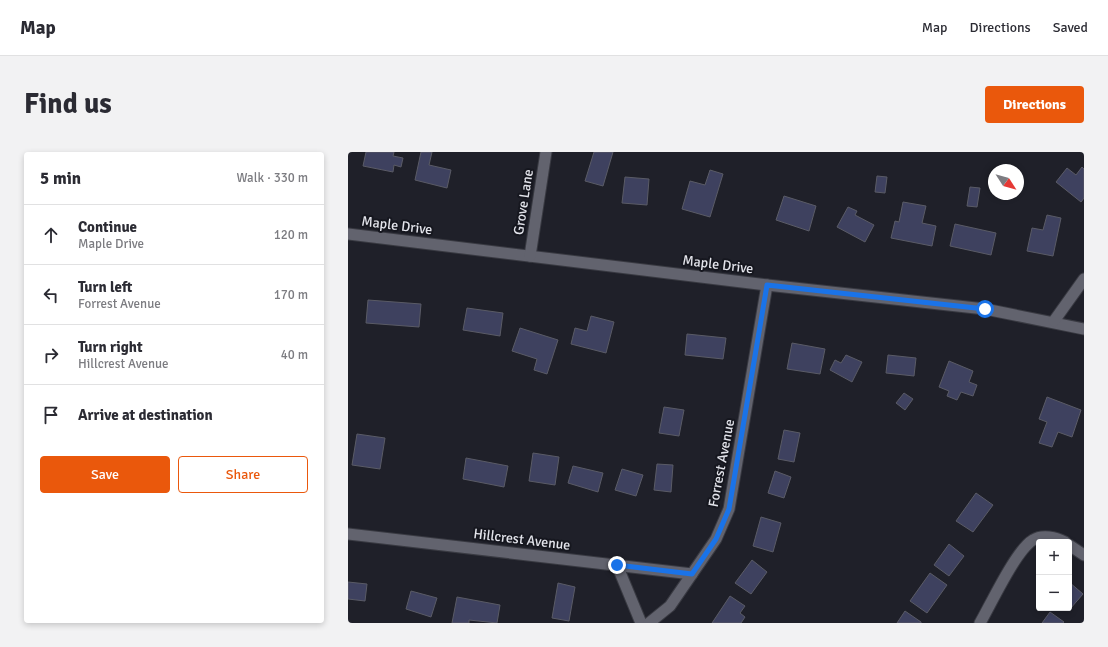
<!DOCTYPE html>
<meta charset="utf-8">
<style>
:root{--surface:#fff;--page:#f2f2f3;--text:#2b2b33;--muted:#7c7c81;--line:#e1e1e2;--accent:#ea580c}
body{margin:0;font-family:Signika,sans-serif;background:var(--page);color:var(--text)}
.controls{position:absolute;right:12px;bottom:12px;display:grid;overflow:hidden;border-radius:4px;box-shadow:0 2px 6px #0003}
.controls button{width:36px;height:36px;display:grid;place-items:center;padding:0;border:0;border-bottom:1px solid var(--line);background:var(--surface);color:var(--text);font:20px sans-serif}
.compass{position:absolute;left:640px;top:12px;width:36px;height:36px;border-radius:50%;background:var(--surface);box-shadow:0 2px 6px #0003;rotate:126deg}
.stop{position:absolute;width:12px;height:12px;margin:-9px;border:3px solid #1a73e8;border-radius:50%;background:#fff}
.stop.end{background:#1a73e8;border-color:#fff;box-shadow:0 1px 4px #0008}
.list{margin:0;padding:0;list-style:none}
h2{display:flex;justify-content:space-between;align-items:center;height:52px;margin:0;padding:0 16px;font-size:17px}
h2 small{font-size:13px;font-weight:400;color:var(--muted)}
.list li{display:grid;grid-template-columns:26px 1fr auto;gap:12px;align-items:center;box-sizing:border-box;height:60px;padding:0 16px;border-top:1px solid var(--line)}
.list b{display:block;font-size:15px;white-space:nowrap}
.list p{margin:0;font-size:13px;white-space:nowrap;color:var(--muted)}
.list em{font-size:13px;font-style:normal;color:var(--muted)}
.actions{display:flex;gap:8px;padding:12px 16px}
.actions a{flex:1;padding:9px 0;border:1px solid var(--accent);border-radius:4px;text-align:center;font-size:14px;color:var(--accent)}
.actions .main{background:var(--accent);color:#fff}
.icon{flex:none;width:22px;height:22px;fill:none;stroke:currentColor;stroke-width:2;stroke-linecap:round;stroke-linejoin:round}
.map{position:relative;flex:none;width:736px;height:471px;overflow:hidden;border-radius:4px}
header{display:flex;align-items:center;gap:24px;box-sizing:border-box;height:56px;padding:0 20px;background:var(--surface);border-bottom:1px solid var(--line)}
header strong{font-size:19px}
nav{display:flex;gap:22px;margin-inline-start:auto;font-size:14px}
.intro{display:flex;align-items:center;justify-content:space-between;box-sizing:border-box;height:96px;padding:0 24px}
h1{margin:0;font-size:28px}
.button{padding:10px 18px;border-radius:4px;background:var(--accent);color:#fff;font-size:14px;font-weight:700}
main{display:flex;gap:24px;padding:0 24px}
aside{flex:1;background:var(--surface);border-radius:4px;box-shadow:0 2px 6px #0003}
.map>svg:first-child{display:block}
.building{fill:#3e415f;stroke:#5a5b66}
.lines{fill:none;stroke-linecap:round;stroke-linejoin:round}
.minor-casing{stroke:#393a42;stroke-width:13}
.minor{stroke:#62636e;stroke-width:11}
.route{stroke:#1a73e8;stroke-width:5}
.labels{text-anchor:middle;stroke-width:4;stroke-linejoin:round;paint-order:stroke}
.street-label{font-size:14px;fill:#e3e4eb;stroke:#16171f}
</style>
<header>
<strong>Map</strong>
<nav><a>Map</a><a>Directions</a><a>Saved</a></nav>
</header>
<div class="intro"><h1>Find us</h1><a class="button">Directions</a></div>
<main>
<aside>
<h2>5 min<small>Walk · 330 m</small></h2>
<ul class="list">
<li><svg class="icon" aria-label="ahead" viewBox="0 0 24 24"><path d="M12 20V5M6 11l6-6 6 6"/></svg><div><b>Continue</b><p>Maple Drive</p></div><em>120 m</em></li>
<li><svg class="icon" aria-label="left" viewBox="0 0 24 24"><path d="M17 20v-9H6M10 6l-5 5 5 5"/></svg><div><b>Turn left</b><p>Forrest Avenue</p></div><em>170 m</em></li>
<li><svg class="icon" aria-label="right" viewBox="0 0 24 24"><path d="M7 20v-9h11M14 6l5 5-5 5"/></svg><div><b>Turn right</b><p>Hillcrest Avenue</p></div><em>40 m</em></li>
<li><svg class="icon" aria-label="arrive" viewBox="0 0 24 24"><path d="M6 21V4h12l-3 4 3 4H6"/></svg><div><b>Arrive at destination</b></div></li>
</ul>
<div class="actions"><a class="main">Save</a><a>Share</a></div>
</aside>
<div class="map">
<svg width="736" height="471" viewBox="0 0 736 471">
<rect width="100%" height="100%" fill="#1f2029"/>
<!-- building -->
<g class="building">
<path d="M18,0H46L45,4L55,6L53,15L46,13L45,20L15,14Z"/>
<path d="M73,0H84L81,13L103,18L99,36L67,28Z"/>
<path d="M246,0H265L255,34L237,29Z"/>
<path d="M734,15L736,17V46L733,50L708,30L719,16L728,23Z"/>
<path d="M362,18L375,22L362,65L334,57L342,29L357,33Z"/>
<path d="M529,24L539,25L537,41L527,40Z"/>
<path d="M277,25L301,27L299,53L274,51Z"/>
<path d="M622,35L632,36L629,55L619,54Z"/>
<path d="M436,44L468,54L461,79L428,68Z"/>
<path d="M555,50L578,54L574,71L588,74L584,94L543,86L547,69L551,70Z"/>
<path d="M500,55L509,59L507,63L526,73L517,90L489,75Z"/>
<path d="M699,63L713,66L705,104L679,99L684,76L695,78Z"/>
<path d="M607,72L648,81L643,103L602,94Z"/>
<path d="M20,148L73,152L71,175L18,171Z"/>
<path d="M119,156L155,161L152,184L115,178Z"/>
<path d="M243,164L266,170L258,201L223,192L227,176L239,179Z"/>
<path d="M172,176L210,188L199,222L186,218L189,207L164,199Z"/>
<path d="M339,182L378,186L375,207L337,203Z"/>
<path d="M444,191L477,197L472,222L439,217Z"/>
<path d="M498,203L514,210L504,230L482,218L487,208L493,211Z"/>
<path d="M540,203L568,206L566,224L538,221Z"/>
<path d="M601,209L625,219L621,230L629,233L625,244L613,240L609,248L599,244L601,239L591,235Z"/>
<path d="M556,241L565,247L557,258L548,251Z"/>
<path d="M699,245L733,258L724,285L710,280L704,295L691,291L699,270L691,267Z"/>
<path d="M316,255L336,258L331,284L311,281Z"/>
<path d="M436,278L452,281L446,310L430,307Z"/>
<path d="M9,282L37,286L32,317L4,313Z"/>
<path d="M185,301L211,305L207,333L181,329Z"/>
<path d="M118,306L160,314L156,335L115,327Z"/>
<path d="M309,312L325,313L323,340L306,338Z"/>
<path d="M225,314L255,321L250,340L220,331Z"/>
<path d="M274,317L295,323L288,344L267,338Z"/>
<path d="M427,319L443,325L436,346L420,341Z"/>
<path d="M628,341L645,353L625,380L608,369Z"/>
<path d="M413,365L433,371L425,400L405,394Z"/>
<path d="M601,392L616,404L601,424L586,413Z"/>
<path d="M404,408L419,420L403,442L387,431Z"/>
<path d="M582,421L599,433L579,461L562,449Z"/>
<path d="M0,430L19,432L17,449L0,447Z"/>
<path d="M721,430L735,442L722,457L720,456Z"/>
<path d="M210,431L227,435L221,469L204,466Z"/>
<path d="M63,439L89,446L83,465L58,457Z"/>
<path d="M382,444L397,454L392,461L397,465L393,471H364Z"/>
<path d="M109,445L152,453L149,471L121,468V471H104Z"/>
<path d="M557,459L573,470V471H549Z"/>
<path d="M702,460L716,470L715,471H694Z"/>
</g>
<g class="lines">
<!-- minor casing -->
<g class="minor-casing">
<g id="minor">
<path d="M0,82L419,133L637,157L736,177"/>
<path d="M182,104L198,0"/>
<path d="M706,169L736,127"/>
<path d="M0,382L344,422"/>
<path d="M721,393L736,403"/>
<path d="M269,413L293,471"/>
<path d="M301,471L322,454L368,387L381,357L419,133"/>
<path d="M632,471C643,452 668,398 685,388C694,382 708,385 717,390"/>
</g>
</g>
<!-- minor -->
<use href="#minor" class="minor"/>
</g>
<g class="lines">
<!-- route -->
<path class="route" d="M269,413L344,422L368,387L381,357L419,133L637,157"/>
</g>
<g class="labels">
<!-- street labels -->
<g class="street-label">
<text transform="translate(175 50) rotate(-81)" y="5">Grove Lane</text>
<text transform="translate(49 73) rotate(7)" y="5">Maple Drive</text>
<text transform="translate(370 112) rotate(7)" y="5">Maple Drive</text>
<text transform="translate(373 311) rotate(-79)" y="5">Forrest Avenue</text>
<text transform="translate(174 387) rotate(7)" y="5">Hillcrest Avenue</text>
</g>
</g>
</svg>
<div class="controls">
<button>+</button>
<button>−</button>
</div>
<svg class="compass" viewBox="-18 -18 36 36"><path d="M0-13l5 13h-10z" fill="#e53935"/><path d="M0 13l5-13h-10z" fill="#7c7c81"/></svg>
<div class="stop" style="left:637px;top:157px"></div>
<div class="stop end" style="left:269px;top:413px"></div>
</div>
</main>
